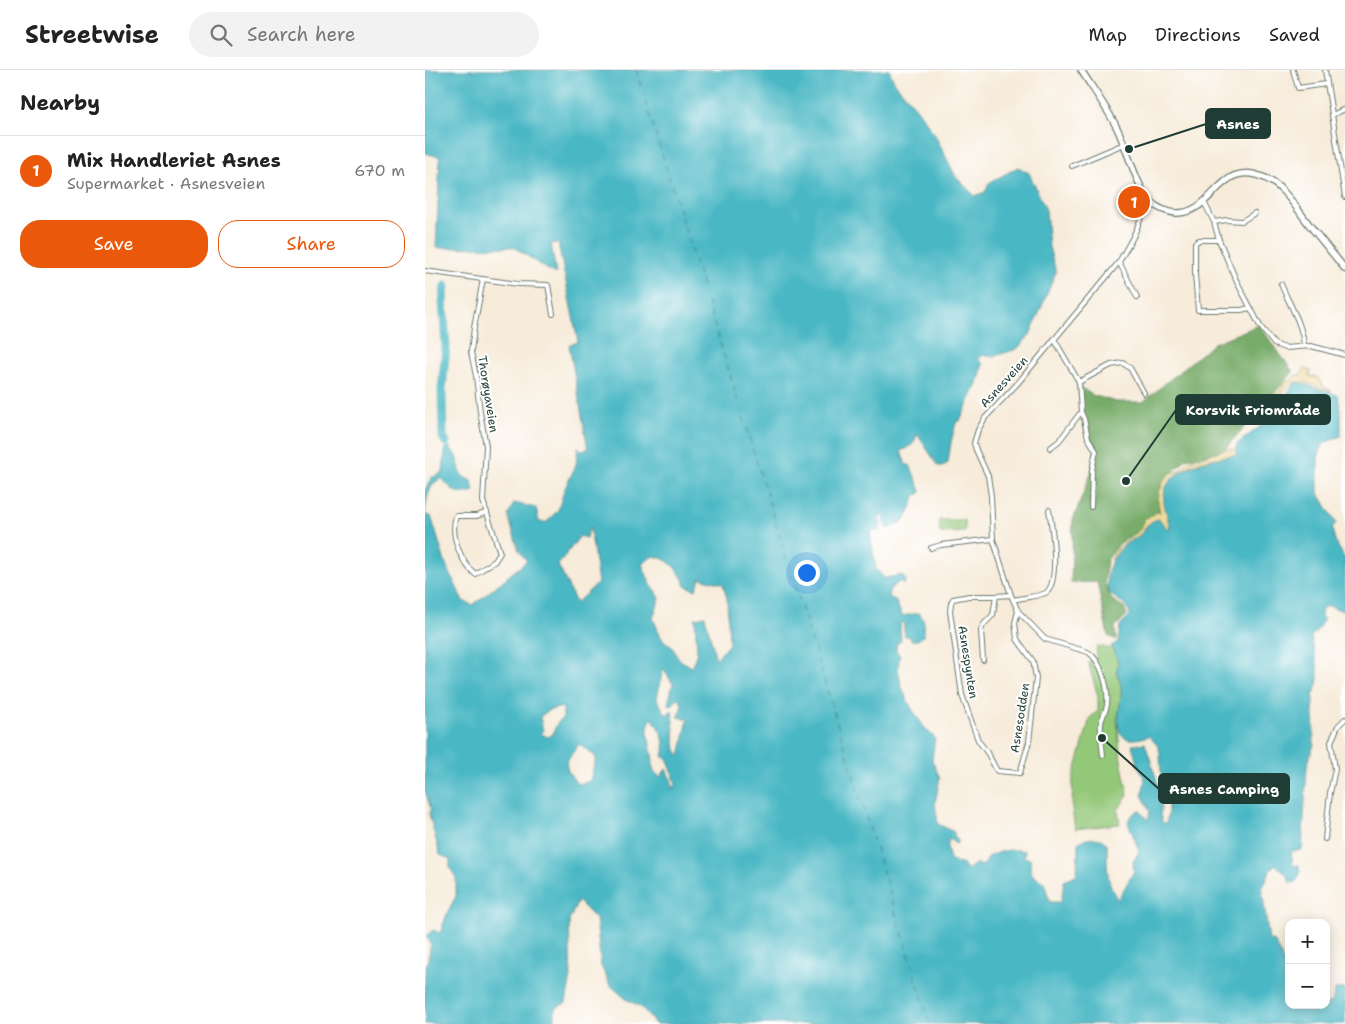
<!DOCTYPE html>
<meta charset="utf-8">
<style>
:root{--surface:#fff;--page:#f2f2f2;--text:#222;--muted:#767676;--line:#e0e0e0;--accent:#ea580c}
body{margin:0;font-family:"Shantell Sans",sans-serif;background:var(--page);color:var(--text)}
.controls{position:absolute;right:15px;bottom:15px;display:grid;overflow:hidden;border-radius:10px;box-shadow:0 2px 12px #0003}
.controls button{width:45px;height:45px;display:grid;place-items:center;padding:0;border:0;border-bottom:1px solid var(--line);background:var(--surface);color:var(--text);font:25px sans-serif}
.you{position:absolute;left:381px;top:502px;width:18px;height:18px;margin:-12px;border:4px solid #fff;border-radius:50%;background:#1a73e8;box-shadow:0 0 0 8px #1a73e833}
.badge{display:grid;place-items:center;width:32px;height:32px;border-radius:50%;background:var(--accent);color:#fff;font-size:16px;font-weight:700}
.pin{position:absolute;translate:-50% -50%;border:2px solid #fff;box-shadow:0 1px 5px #0006}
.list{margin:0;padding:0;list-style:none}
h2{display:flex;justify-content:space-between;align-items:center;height:65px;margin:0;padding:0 20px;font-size:21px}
h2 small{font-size:16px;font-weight:400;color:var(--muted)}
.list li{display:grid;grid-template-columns:32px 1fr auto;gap:15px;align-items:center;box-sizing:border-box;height:70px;padding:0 20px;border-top:1px solid var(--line)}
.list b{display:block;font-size:19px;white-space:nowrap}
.list p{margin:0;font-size:16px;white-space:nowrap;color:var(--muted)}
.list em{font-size:16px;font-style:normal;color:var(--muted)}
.actions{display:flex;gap:10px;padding:15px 20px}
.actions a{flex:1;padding:11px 0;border:1px solid var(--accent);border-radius:20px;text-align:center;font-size:18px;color:var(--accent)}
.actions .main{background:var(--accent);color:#fff}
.icon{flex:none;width:28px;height:28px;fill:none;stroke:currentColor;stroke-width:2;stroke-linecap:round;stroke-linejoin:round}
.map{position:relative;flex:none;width:920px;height:954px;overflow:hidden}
header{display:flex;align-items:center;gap:30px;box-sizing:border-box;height:70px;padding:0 25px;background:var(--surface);border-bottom:1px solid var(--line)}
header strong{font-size:24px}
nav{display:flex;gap:28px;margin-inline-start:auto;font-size:18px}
.search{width:350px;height:45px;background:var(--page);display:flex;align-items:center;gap:12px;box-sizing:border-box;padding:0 18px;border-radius:28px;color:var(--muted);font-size:19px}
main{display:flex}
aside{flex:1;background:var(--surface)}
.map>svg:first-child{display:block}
.green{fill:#94c879;stroke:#5a8256}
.forest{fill:#77ac69;stroke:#4b744e}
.sand{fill:#eeda9e;stroke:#868c69}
.water{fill:#4ab7c4;stroke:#347a7c;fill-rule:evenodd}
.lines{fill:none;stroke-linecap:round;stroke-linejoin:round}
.river{stroke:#4ab7c4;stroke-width:9}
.ferry{stroke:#2c625f;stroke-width:1;stroke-dasharray:6 5;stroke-linecap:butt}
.street-casing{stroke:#6b7a6e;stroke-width:6}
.secondary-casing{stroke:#6b7a6e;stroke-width:8}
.street{stroke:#fff;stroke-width:4}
.secondary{stroke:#fff;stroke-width:5.5}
.labels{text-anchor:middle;stroke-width:4;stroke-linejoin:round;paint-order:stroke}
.street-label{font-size:12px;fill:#1f3d34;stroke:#fff}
.leader{fill:none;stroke:#1f3d34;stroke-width:2}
.callout-dot{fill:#1f3d34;stroke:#fff;stroke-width:2}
.callout{fill:#1f3d34;stroke:#1f3d34;stroke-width:2}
.callout-label{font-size:14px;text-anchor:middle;font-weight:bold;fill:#fff}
</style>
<header>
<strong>Streetwise</strong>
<div class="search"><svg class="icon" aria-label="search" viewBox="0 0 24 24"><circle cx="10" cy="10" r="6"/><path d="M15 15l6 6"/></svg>Search here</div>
<nav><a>Map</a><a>Directions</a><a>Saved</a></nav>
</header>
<main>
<aside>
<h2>Nearby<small></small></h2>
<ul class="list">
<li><span class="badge">1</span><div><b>Mix Handleriet Asnes</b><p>Supermarket · Asnesveien</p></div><em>670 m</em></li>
</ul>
<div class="actions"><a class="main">Save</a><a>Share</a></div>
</aside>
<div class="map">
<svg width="920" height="954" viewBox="0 0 920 954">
<rect width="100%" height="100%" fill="#fff"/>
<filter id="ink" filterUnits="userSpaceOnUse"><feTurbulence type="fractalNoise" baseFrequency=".02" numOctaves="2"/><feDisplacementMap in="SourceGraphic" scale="10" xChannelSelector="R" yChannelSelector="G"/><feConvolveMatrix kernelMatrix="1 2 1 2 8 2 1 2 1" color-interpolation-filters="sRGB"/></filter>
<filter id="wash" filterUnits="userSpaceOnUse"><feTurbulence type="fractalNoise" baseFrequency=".0096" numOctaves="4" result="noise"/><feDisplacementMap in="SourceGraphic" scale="20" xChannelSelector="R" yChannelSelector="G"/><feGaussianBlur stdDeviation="1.12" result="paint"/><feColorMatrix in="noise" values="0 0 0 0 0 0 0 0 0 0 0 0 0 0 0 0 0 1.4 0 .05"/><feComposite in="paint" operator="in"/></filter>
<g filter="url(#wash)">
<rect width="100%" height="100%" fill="#f7ebd9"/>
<!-- green -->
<g class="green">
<path d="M514,450H540V462L515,463Z"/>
<path d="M672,576L687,579L692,588L693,595L691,601L696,615L697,627L692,650L696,691L703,724L693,740L695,754L650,759L647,739L648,709L665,648L673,641V627L663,592L671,588Z"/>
</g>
<!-- forest -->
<path class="forest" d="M834,255L868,302L799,380L761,389L736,413L733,450L695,473L682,490L679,512L687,530L699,537L702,545L690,557L691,570L683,566L672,512L646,513L648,450L667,400L670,379C656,362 656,338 654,316L667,325L691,332H718L789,273Z"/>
<!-- sand -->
<g class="sand">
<path d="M880,299L886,301L884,306L892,307L898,316L907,321C894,320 875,304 863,317C858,322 855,327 850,332L849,330C852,323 857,319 860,312L865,311L870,306L875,305Z"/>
<path d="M800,379H809L812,385C794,387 762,392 750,407C745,413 742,424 739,432L745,458L744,460C739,452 730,454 722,455L717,463L696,479L686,493C689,472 718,467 720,448L725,447L732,442L735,443L733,430L735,420L740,409L746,403L754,401L763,392Z"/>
</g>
<!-- water -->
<path class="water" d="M0,0H464L470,13L492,39L510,65L531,107L550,126L560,122L564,113L593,97L604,103L621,140L624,177L631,202L605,265L592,279L567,287L557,285L553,289L558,294L554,310L535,351H532L531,353L526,372L523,393L518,396H513L492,364C489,375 487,376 476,381L481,395H485L496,421L494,425L491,424C484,442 483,454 462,459L458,446L454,448L457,456L454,457L455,461H451L449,459L445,464L451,499L459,508L477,505L481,510L478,515L475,511L464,520V527L470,530L477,546L493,543C501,549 500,558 498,566L493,570H486V567L480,566L478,552L475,553L476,571L472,573L471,580L475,586C467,610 491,652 510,668L507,690L515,708L510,733L513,754L529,762V765L533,770L531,774L524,769L522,777L525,790L538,795L542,800L552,793L555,796L560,794L564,786C577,781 586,778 600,781L599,787L605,789C607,805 603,803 619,812L625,832H636L639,811L652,804L653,773C659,768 677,765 681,774C683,779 682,785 682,790C682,804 685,819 693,830L709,801L708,792L714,781L703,752L705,747L714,740L723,750L725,741L717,725L720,710L712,694L707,675L720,673C725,690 740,728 735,745L738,753H741L743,744V722L736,710L735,682L732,675L724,666C678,681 698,639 696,617C696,611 693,607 692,602C691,599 693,597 693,594C693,588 689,582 686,576L693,572L695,555L705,545C704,542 702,538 700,535C694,529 686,528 683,519C678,503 689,484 701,474C706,470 713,468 717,463C724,455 722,452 734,449L744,460L745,459C744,450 740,440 739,432C735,398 788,388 811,385L812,374L841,352L871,312L913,325L916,346V366L899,373L893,387V422L911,453L907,458L910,471L920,489V536L918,541L904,536L897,538L896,547L899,549L891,562L886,566C889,584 899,608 888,625L889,674L882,697L877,780L866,781L868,796L874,795L875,804L871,812L865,813C863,803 856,801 850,794L845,801L837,819L844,870L850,872L864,905V935H883L889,943L891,935H901V933L902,934L907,932L911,919H920V954H230L216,937L201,929L185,915L176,896L171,849L153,831L144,851L146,907L141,933L130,938V954H0V903L6,874L1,866L8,860L15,863L23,841L31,826V808L25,798V789L15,785L4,744L6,740L0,721V420L6,408L18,402L21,372C24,377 30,383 32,389C37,400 31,405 47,411L49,421C32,427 27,420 17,408C2,414 2,431 0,445L6,446L20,492L38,531L48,535L102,491L94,481L83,446L89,433L111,438L114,452H122L133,440L140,418L151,395L153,377L157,381L163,379L144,275L153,272L133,173L126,174L131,203H128L89,177L11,178L15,87L0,83ZM165,457L173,513L151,533L133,495L155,466L161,468ZM228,486C244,488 255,501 261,516L271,520L275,508L298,514L302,529L304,574L291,589L280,546L270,548L272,582L267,597L255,590L247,577L237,569L228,548L235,528L225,513L217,494ZM238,598L248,614L243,633L246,636L254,627L257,635L253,647L263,649L255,686L251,680L247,640L241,645L232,629ZM138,637V647L131,655L128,664L123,667L116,664L118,660L115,647L124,640ZM227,648C236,661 242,671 238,687L243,690L251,714L247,719V712L241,699L235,707L228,700C228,695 228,689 227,684C225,671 219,659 227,648ZM154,674L171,687L165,711L152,714L143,701L141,693Z"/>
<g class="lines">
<!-- river -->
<path class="river" d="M20,216L18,232L21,276L17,319L18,367L21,372"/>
<!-- ferry -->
<path class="ferry" d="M211,0L505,954"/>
</g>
</g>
<g filter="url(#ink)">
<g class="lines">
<!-- street casing -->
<g class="street-casing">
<g id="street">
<path d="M868,0L873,18L901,14"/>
<path d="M900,0L920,127"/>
<path d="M907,45L920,39"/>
<path d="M647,96L699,74"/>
<path d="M779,132L789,152L794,170L811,210L835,256L849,274L860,278L886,276L920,285"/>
<path d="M789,152L802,150L817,151L830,143"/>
<path d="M794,170H774L770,173V204L773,240H816L825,238"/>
<path d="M694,192L712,227"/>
<path d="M0,201L93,214L123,215L128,244"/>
<path d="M58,209L49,258L46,282L51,306L55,342L61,376L58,431L75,483L70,491L50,504C35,491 25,465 31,446H52L62,442"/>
<path d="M856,214C864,234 877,253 879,275"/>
<path d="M654,312L686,295L698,293L705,298L719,323"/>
<path d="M656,342L659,349L663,368L671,381L667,400L666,437"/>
<path d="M625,378L634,371L656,342L654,312L629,269"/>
<path d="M506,478L516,475L568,469"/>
<path d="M571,526H544L528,529L526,533L525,541L537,625L553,670L563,684L572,701L595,703L604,672L611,608L608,591L592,569L590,553L593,541"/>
<path d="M588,530C595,528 618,526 622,522C635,509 627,457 624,440"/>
<path d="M558,590L556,560L559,554L568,545L571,526L586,525"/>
<path d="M678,685C677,675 675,663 676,653C677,647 681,641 682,635C684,619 677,591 663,582L620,569L593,541L586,525L568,469L566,426L563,406L551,380L549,373L553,360L560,348L592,314L694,192L708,167L724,129"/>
<path d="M900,769L905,723L910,699L906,672L913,656L920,649"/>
</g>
</g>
<!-- secondary casing -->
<g class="secondary-casing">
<path id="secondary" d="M656,0C668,19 682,38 692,58C702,78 712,119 727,133C734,139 742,142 751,143C790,144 794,87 840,108C860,117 873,141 886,157C897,171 909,185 920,199"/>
</g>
<!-- street -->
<use href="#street" class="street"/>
<!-- secondary -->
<use href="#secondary" class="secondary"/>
</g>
</g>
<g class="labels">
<!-- street labels -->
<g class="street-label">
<text transform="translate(579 312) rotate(-48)" y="4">Asnesveien</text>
<text transform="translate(63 324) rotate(81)" y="4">Thorøyaveien</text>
<text transform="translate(543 592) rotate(81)" y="4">Asnespynten</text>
<text transform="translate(595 648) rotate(-81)" y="4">Asnesodden</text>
</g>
</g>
<!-- callouts -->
<path class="leader" d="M704 79L781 54M701 411L751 340M677 668L734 719"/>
<g class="callout-dot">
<circle cx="704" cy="79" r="5"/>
<circle cx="701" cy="411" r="5"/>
<circle cx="677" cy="668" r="5"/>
</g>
<g class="callout">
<rect x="781" y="39" width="64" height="29" rx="5"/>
<rect x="751" y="325" width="154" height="29" rx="5"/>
<rect x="734" y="704" width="130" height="29" rx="5"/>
</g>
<g class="callout-label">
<text x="813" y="59">Asnes</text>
<text x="828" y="345">Korsvik Friområde</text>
<text x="799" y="724">Asnes Camping</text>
</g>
</svg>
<div class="controls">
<button>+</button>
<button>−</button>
</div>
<div class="you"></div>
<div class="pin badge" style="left:709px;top:132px">1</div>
</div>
</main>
